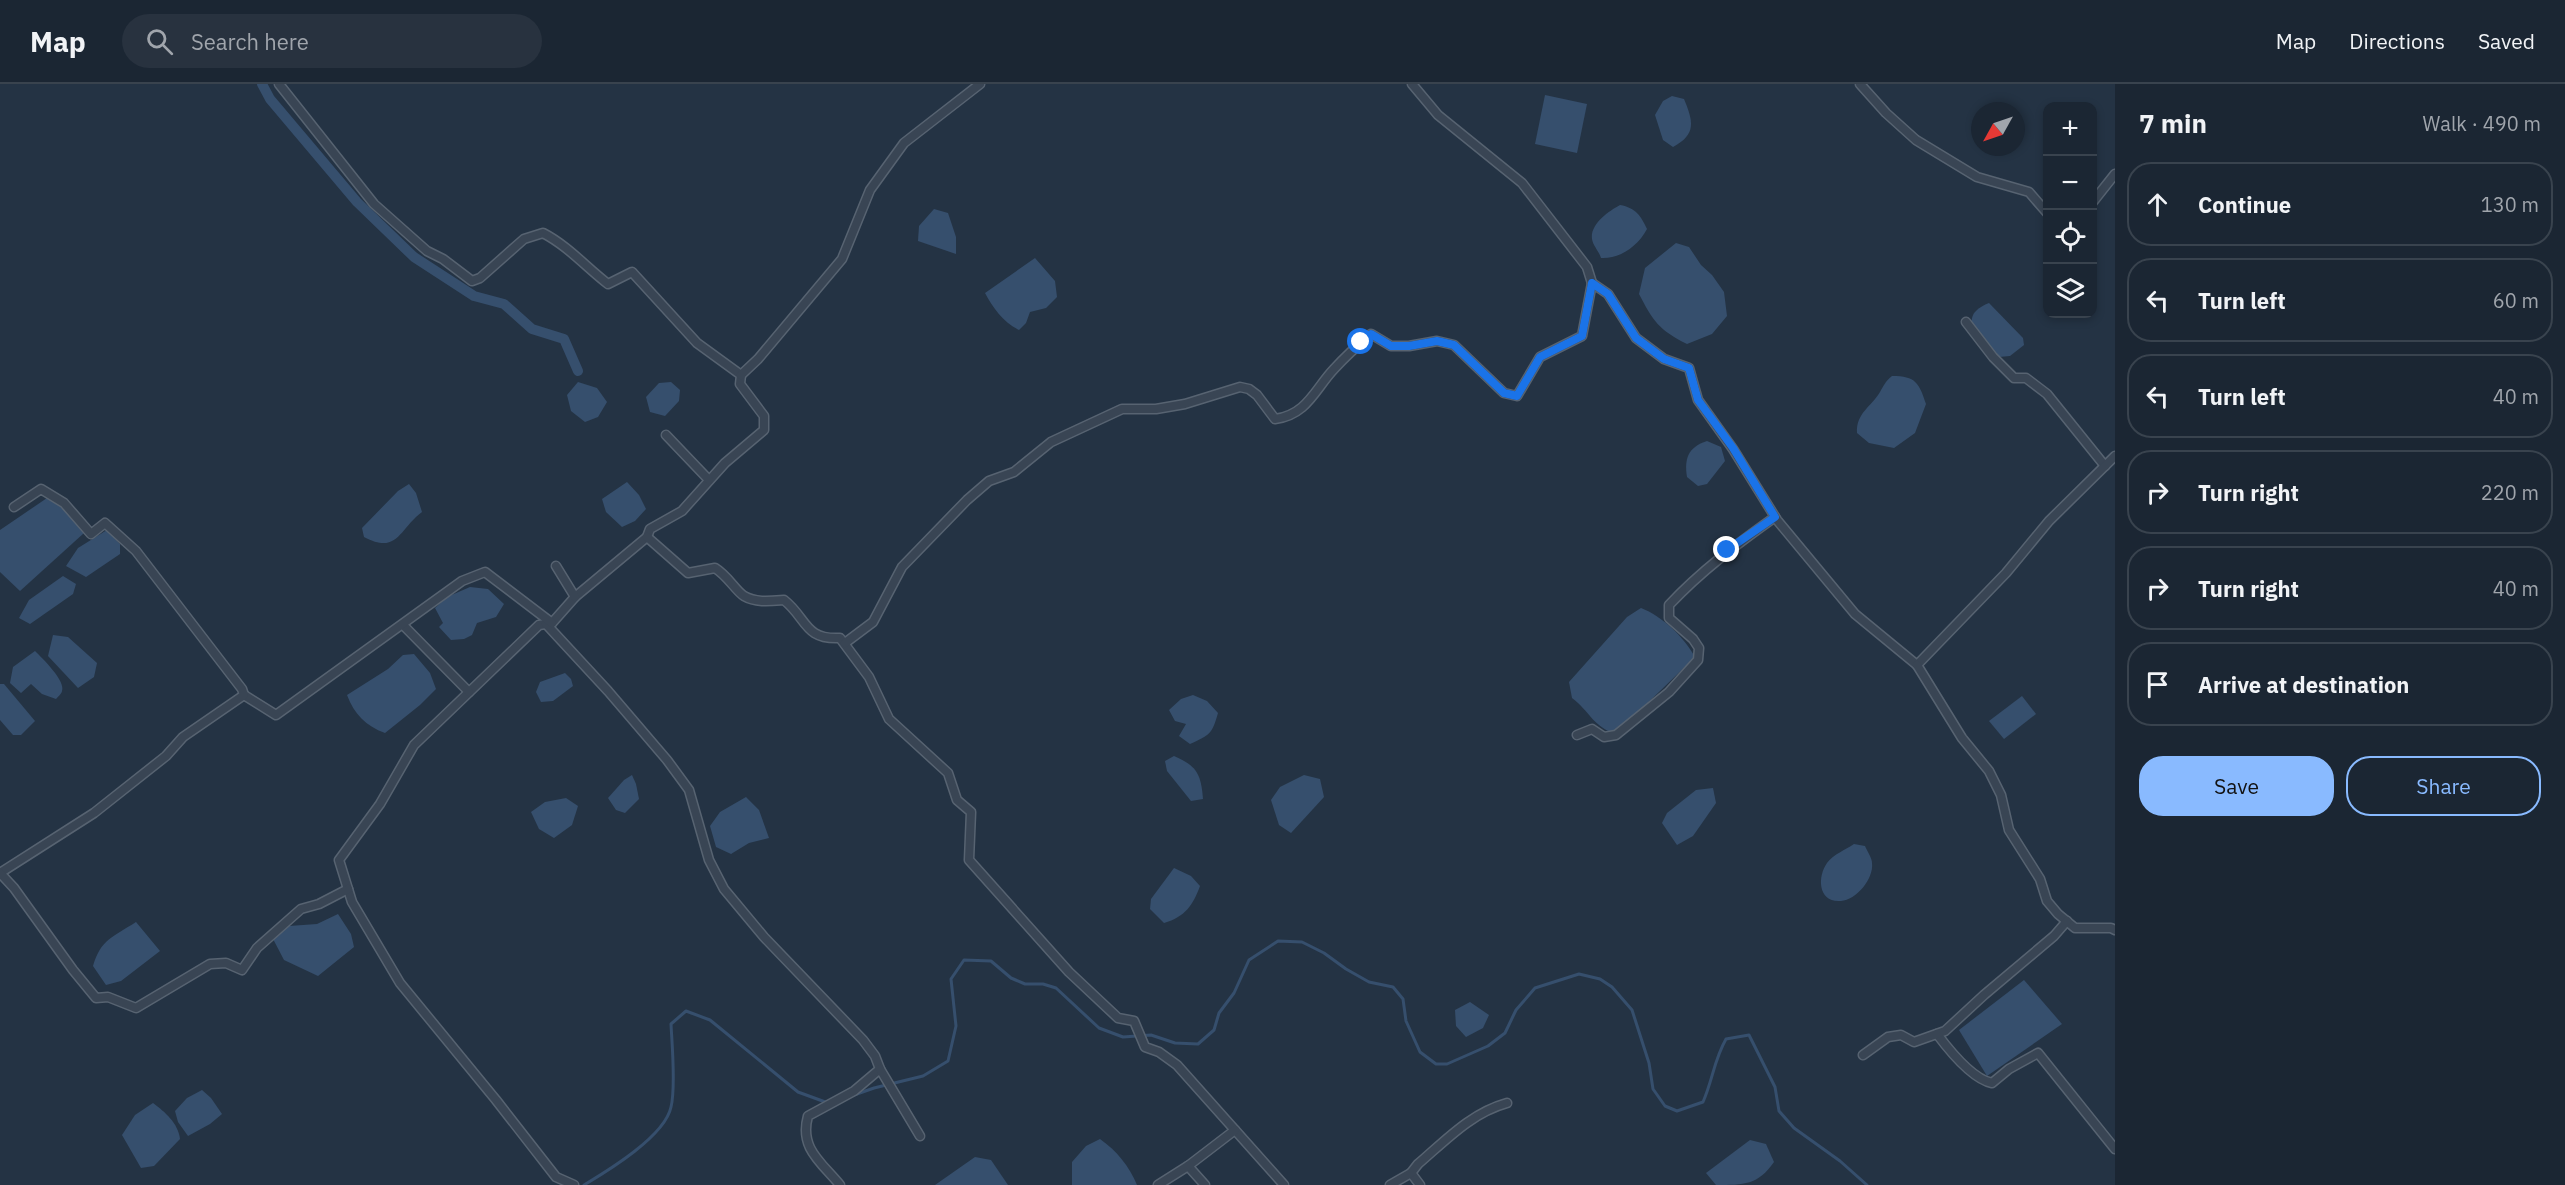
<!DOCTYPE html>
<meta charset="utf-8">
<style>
:root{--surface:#1b2633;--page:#28323f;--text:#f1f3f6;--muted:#a0a5ac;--line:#39434e;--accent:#89baff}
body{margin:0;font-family:"IBM Plex Sans",sans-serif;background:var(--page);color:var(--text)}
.controls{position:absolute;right:18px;top:18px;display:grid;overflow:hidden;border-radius:12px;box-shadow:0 3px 9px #0003}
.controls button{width:54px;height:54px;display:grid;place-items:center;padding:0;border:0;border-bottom:2px solid var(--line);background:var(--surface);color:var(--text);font:30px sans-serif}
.compass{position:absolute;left:1971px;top:18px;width:54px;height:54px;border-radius:50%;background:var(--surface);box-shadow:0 3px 9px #0003;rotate:230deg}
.stop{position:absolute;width:18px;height:18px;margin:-14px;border:4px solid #1a73e8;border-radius:50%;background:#fff}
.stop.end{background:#1a73e8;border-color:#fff;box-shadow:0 2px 6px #0008}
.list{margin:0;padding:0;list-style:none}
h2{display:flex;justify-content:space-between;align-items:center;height:78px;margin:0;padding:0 24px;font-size:26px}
h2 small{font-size:20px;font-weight:400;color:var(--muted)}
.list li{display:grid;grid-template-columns:39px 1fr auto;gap:18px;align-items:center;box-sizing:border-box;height:84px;margin:0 12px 12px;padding:0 12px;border:2px solid var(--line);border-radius:24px}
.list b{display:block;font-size:22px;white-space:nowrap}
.list em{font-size:20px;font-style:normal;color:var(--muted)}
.actions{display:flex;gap:12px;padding:18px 24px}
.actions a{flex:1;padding:14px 0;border:2px solid var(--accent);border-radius:24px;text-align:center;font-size:21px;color:var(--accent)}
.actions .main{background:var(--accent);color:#111}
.icon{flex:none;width:33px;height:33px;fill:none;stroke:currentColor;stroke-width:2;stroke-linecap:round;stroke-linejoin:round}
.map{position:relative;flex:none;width:2115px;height:1101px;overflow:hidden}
header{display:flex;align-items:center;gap:36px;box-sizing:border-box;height:84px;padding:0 30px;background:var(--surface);border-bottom:2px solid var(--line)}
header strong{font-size:28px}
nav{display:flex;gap:33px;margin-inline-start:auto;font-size:21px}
.search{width:420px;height:54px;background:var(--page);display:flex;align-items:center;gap:15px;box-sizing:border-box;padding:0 21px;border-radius:33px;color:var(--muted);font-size:22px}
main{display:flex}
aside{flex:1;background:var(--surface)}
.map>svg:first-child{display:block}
.water{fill:#364f6d}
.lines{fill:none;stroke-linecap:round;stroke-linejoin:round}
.stream{stroke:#364f6d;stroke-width:3}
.canal{stroke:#364f6d;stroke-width:10}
.street-casing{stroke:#576371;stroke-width:11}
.street{stroke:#394554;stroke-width:8}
.route{stroke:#1a73e8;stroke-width:8}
</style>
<header>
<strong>Map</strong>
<div class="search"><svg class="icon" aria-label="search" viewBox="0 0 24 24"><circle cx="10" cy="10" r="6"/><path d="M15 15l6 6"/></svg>Search here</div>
<nav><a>Map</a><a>Directions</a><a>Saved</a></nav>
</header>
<main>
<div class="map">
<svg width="2115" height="1101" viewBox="0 0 2115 1101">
<rect width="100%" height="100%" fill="#243344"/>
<!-- water -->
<g class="water">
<path d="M1545,11L1587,20L1577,69L1535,60Z"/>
<path d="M1672,12L1684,15C1693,37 1697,50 1673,63L1663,56L1655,31L1663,17Z"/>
<path d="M1620,121C1636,124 1641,132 1647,145C1638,162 1620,175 1601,174C1599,167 1593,162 1592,155C1590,140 1609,127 1620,121Z"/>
<path d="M934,125L948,129L956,153V170L918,157L919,142Z"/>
<path d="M1676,159L1689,163L1701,181L1712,191L1724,208L1727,232L1712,250L1687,260C1659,246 1653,237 1639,210L1645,184Z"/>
<path d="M1035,174L1055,197L1057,213L1046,224L1030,228L1026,239L1019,246C1003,238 993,224 985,209Z"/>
<path d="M1989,219L2023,254L2024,261L2010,272L1999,273L1972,240C1970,229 1979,223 1989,219Z"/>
<path d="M1892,292C1916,292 1919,299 1926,320L1915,349L1894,364L1869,359L1857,349C1856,329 1871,323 1880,308C1884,301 1885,298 1892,292Z"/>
<path d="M578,298L597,304L607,318L598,333L585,338L571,327L567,311Z"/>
<path d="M671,298L680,306L679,317L665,332L650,328L646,313L659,299Z"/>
<path d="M1707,357L1721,363L1725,377L1707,400L1698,402L1687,393C1684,375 1688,363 1707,357Z"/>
<path d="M627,398L639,411L646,425L635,437L622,443L606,428L602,415Z"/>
<path d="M409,400L416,409L422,428C399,445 398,471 364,453L362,444L398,407Z"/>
<path d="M47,414L63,424L84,449L20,507L0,488V446Z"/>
<path d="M107,446L120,460V470L86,493L66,482L78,464Z"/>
<path d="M63,492L76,500L73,510L30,540L19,534L29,516Z"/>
<path d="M470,503L488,505L504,520L496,533L477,539L472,551L464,555L451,556L439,543L443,539L435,524L447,513Z"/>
<path d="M1641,524C1662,532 1684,553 1695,573L1626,640L1612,649C1591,639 1590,628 1572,614L1569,598L1627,533Z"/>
<path d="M53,551L68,553L97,579L94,593L78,604L48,572Z"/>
<path d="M35,567C42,574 66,597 62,607C62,609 57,614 56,615L42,610L31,600L21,609L10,599L13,583Z"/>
<path d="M414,570L430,589L436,605L420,621L385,649C366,642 354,630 347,611L388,585L403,571Z"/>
<path d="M565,589L571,595L573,602L553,617L541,618L536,608L540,598Z"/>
<path d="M0,600H4L35,637L21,651H13L0,636Z"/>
<path d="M1193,611L1207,617L1218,629C1212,650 1210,651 1190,660L1179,652L1186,640L1175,637L1169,626L1181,615Z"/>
<path d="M2022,612L2036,630L2004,655L1989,637Z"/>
<path d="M1174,672C1197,682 1201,690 1203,715L1191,717L1167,687L1165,677Z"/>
<path d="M632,691L636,700L639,715L625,729L616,726L608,714L624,696Z"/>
<path d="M1304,691L1320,695L1324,713L1291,749L1279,741L1271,716L1280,703Z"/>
<path d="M1713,704L1716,719L1693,752L1677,761L1662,739L1667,729L1696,706Z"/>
<path d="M746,713L759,726L769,754L749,759L731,770L716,763L710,742L720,728Z"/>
<path d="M566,714L578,722L572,741L554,754L539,745L531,728L545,718Z"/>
<path d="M1854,760L1865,762C1867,767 1872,774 1872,779C1874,795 1856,816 1841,817C1818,819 1817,793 1827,779C1834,770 1845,766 1854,760Z"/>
<path d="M1174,784L1191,792L1200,802C1193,821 1185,833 1164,839L1150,825L1151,815Z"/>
<path d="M338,830L351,850L354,863L318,892L284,876L272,853L289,842L317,840Z"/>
<path d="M136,838L160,867L121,897L106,901L93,882C101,855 113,853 136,838Z"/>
<path d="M2024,896L2062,940L1987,992L1959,946Z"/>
<path d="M1470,918L1489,931L1483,944L1466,953L1456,942L1455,926Z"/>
<path d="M202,1006L211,1014L222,1030L210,1040L188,1052L178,1038L175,1027L187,1014Z"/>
<path d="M153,1019C165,1028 178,1039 180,1055L154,1082L141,1084L122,1051L135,1031Z"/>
<path d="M1100,1055C1117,1067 1129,1082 1137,1101H1072V1078L1086,1062Z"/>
<path d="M1750,1056L1766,1060L1774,1078C1758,1101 1744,1101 1716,1101L1706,1089Z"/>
<path d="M975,1073L991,1076L1008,1101H935Z"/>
</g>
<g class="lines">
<!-- stream -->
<g class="stream">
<path d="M854,1011L874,1004L923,992L948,977L956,942L951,895L964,876L991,877L1011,894L1025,900H1043L1056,904L1099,944L1123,953L1151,951L1175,959L1198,960L1214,946L1219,929L1234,909L1249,876L1278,857L1302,858L1324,869L1346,885L1369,898L1393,903L1403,915L1406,937L1420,968L1436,980H1447L1488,962L1505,949L1516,926L1535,904L1579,890L1600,895L1612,903L1632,926L1649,979L1653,1005L1665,1022L1677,1027L1703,1018C1713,995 1714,976 1726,955L1749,951L1775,1003L1779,1027L1794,1044L1840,1077L1867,1101"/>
<path d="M584,1101C609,1086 665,1052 671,1023C676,1003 672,961 671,940L686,927L710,936L798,1008L828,1019"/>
</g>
<!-- canal -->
<path class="canal" d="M262,0L270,15L357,118L414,173L474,212L504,220L532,245L564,255L578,287"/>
<!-- street casing -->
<g class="street-casing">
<g id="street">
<path d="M279,0L374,120L427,167L443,175L472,197L480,194L524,155L543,149C568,162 586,183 608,200L632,188L697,259L741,291L740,300L764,332V346L725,379L682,427L650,445L647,453L575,513L552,539L539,541L414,661L380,720L339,776L352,818L400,899L496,1016L556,1093L574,1101"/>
<path d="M1412,0L1438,31L1522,99L1587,183L1592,199"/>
<path d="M1860,0L1886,29L1916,56L1977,93L2029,108L2048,130"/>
<path d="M2092,119L2115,90"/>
<path d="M1966,238L1993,273L2014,294H2026L2047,310L2105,382"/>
<path d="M741,291L758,275L842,175L870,106L904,59L980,0"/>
<path d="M666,351L709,396"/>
<path d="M647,453L688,489L715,484C728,492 735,506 744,512C756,519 771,517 784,516C807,534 804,556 840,554L869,593L889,635L948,689L957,716L971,728L969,776L1069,888L1118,934L1134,937L1145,963L1159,968L1177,981L1284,1101"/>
<path d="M556,482L575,513"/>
<path d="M546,540L608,607L667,676L689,706L709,776L724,805L764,853L863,956L875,972L880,985L854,1007L808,1032C799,1064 821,1078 840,1101"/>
<path d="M403,541L469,608"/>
<path d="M845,559L873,538L902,483L967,416L989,397L1014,388L1051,358L1122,325H1156L1185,320L1240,303L1249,305L1257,311L1275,335C1307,331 1315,305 1334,285C1345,273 1358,261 1371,250L1391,262H1409L1437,257L1454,261L1504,309L1517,312L1540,273L1582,252L1592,199L1608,210L1636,254L1664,275L1689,284L1698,316L1733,365L1777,436L1855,530L1917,581L2006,489L2049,437L2115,372"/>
<path d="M1917,581L1962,654L1989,687L2001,711L2009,746L2040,795L2047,817L2058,830L2075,844H2111L2115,846"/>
<path d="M244,611L276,631L462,497L485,488L552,539"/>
<path d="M1577,651L1592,645L1604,653L1616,651L1669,608L1698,576L1699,564L1693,555L1669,534V521C1701,487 1737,460 1775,433"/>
<path d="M0,789L94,729L166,672L183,653L244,611L242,605L136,467L105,439L91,450L64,419L41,405L14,423"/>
<path d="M0,789L14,804L73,886L96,914L108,913L136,924L210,880L226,879L242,886L257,864L301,825L319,820L348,805"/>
<path d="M1937,950C1949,966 1972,995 1992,999L2009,985L2038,969L2115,1065"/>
<path d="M1863,971L1888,953L1901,951L1914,958L1945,947L1984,911L2054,852L2067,837"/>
<path d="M880,985L920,1052"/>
<path d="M1188,1082L1205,1101"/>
<path d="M1411,1089L1420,1101"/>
<path d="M1158,1101L1188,1082L1235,1046"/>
<path d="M1390,1101L1411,1089L1418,1080C1446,1056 1471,1029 1507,1019"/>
</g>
</g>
<!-- street -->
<use href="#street" class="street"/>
</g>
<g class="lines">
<!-- route -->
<path class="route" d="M1361,258L1371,250L1391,262H1409L1437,257L1454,261L1504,309L1517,312L1540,273L1582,252L1592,199L1608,210L1636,254L1664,275L1689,284L1698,316L1733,364L1775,433L1727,466"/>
</g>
</svg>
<div class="controls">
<button>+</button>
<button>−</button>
<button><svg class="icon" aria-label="locate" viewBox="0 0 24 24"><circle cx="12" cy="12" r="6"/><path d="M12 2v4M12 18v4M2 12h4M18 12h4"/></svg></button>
<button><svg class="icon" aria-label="layers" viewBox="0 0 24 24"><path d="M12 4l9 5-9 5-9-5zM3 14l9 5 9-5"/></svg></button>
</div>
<svg class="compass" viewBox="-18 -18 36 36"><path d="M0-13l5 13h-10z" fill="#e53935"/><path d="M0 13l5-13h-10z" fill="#a0a5ac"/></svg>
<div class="stop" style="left:1361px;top:258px"></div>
<div class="stop end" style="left:1727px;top:466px"></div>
</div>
<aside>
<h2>7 min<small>Walk · 490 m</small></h2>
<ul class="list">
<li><svg class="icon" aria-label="ahead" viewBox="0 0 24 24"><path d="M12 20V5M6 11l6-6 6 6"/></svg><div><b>Continue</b></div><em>130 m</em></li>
<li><svg class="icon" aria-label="left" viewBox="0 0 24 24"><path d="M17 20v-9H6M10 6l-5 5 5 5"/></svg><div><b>Turn left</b></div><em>60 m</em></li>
<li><svg class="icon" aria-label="left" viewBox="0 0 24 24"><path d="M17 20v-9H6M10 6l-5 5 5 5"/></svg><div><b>Turn left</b></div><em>40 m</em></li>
<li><svg class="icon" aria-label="right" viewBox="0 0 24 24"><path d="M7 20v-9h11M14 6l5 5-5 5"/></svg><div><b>Turn right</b></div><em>220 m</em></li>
<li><svg class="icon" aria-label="right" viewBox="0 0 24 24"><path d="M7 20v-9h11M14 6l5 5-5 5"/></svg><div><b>Turn right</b></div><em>40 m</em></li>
<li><svg class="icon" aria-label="arrive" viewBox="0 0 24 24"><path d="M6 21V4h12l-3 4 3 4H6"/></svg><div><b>Arrive at destination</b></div></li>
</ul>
<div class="actions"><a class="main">Save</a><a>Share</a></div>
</aside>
</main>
